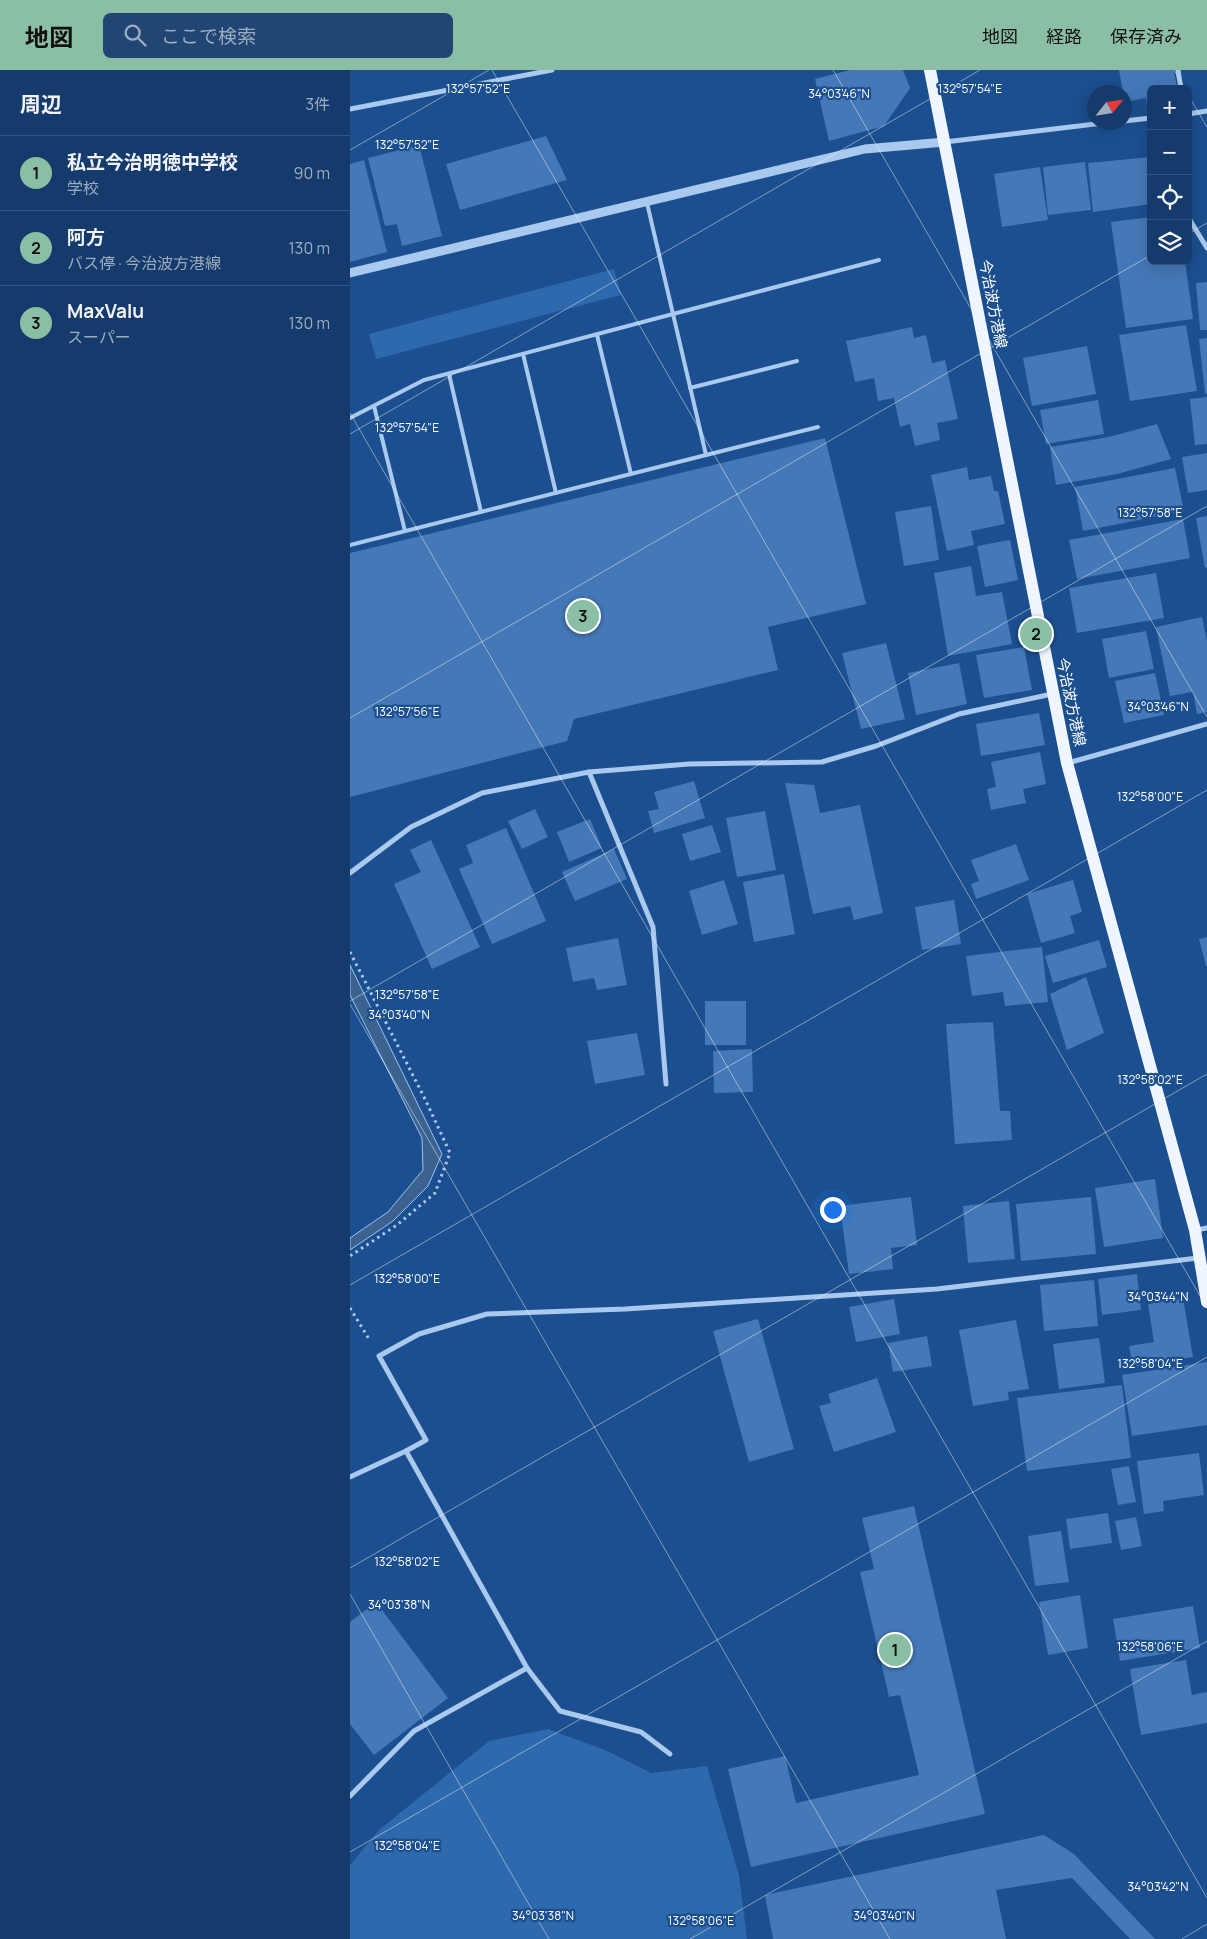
<!DOCTYPE html>
<html lang="ja">
<meta charset="utf-8">
<style>
:root{--surface:#143b6b;--page:#214673;--text:#f1f3f6;--muted:#9dadc1;--line:#33557e;--accent:#8abfa5}
body{margin:0;font-family:Manrope,"Noto Sans JP",sans-serif;background:var(--page);color:var(--text)}
.controls{position:absolute;right:15px;top:15px;display:grid;overflow:hidden;border-radius:8px;box-shadow:0 5px 20px #0002}
.controls button{width:45px;height:45px;display:grid;place-items:center;padding:0;border:0;border-bottom:1px solid var(--line);background:var(--surface);color:var(--text);font:25px sans-serif}
.compass{position:absolute;left:737px;top:15px;width:45px;height:45px;border-radius:50%;background:var(--surface);box-shadow:0 5px 20px #0002;rotate:60deg}
.you{position:absolute;left:482px;top:1139px;width:18px;height:18px;margin:-12px;border:4px solid #fff;border-radius:50%;background:#1a73e8;box-shadow:0 0 0 8px #1a73e833}
.badge{display:grid;place-items:center;width:32px;height:32px;border-radius:50%;background:var(--accent);color:#111;font-size:16px;font-weight:700}
.pin{position:absolute;translate:-50% -50%;border:2px solid #fff;box-shadow:0 1px 5px #0006}
.list{margin:0;padding:0;list-style:none}
h2{display:flex;justify-content:space-between;align-items:center;height:65px;margin:0;padding:0 20px;font-size:21px}
h2 small{font-size:16px;font-weight:400;color:var(--muted)}
.list li{display:grid;grid-template-columns:32px 1fr auto;gap:15px;align-items:center;box-sizing:border-box;height:75px;padding:0 20px;border-top:1px solid var(--line)}
.list b{display:block;font-size:19px;white-space:nowrap}
.list p{margin:0;font-size:16px;white-space:nowrap;color:var(--muted)}
.list em{font-size:16px;font-style:normal;color:var(--muted)}
.icon{flex:none;width:28px;height:28px;fill:none;stroke:currentColor;stroke-width:2;stroke-linecap:round;stroke-linejoin:round}
.map{position:relative;flex:none;width:857px;height:1869px;overflow:hidden}
header{display:flex;align-items:center;gap:30px;box-sizing:border-box;height:70px;padding:0 25px;background:var(--accent);color:#111}
header strong{font-size:24px}
nav{display:flex;gap:28px;margin-inline-start:auto;font-size:18px}
.search{width:350px;height:45px;background:var(--page);display:flex;align-items:center;gap:12px;box-sizing:border-box;padding:0 18px;border-radius:8px;color:var(--muted);font-size:19px}
main{display:flex}
aside{flex:1;background:var(--surface)}
.map>svg:first-child{display:block}
.green{fill:#2e69ad}
.water{fill:#3c6290;stroke:#9cc4f0}
.building{fill:#4478b7}
.lines{fill:none;stroke-linecap:round;stroke-linejoin:round}
.path{stroke:#a9c9ee;stroke-width:3;stroke-dasharray:2.5 4;stroke-linecap:butt}
.service{stroke:#a9c9ee;stroke-width:4}
.minor{stroke:#a9c9ee;stroke-width:5}
.tertiary{stroke:#a9c9ee;stroke-width:9}
.primary{stroke:#f0f6ff;stroke-width:12}
.ticks{fill:none;stroke:#fff;stroke-width:1;stroke-opacity:0.45}
.labels{text-anchor:middle;stroke-width:4.5;stroke-linejoin:round;paint-order:stroke}
.street-label{font-size:15px;fill:#fff;stroke:#1b4f8f}
.ticks-label{font-size:12px;text-anchor:middle;fill:#fff;stroke:#1b4f8f;stroke-width:4.5;stroke-linejoin:round;paint-order:stroke}
</style>
<header>
<strong>地図</strong>
<div class="search"><svg class="icon" aria-label="search" viewBox="0 0 24 24"><circle cx="10" cy="10" r="6"/><path d="M15 15l6 6"/></svg>ここで検索</div>
<nav><a>地図</a><a>経路</a><a>保存済み</a></nav>
</header>
<main>
<aside>
<h2>周辺<small>3件</small></h2>
<ul class="list">
<li><span class="badge">1</span><div><b>私立今治明徳中学校</b><p>学校</p></div><em>90 m</em></li>
<li><span class="badge">2</span><div><b>阿方</b><p>バス停 · 今治波方港線</p></div><em>130 m</em></li>
<li><span class="badge">3</span><div><b>MaxValu</b><p>スーパー</p></div><em>130 m</em></li>
</ul>
</aside>
<div class="map">
<svg width="857" height="1869" viewBox="0 0 857 1869">
<rect width="100%" height="100%" fill="#1b4f8f"/>
<!-- green -->
<g class="green">
<path d="M264,199L271,225L26,289L19,264Z"/>
<path d="M198,1659L255,1680L301,1703L357,1696L389,1805L397,1869H0V1795L29,1760L139,1671Z"/>
</g>
<!-- water -->
<path class="water" d="M0,895L92,1084L78,1116L43,1151L0,1180V1168L38,1142L73,1100L72,1068L0,925Z"/>
<!-- building -->
<g class="building">
<path d="M500,0H553L560,18L534,56L479,71L465,9Z"/>
<path d="M769,0H824L827,18L801,19V33L797,34L796,28L775,32Z"/>
<path d="M196,66L217,110L110,140L96,94Z"/>
<path d="M69,75L92,166L52,176L47,154L35,156L18,88Z"/>
<path d="M801,87V134L743,142L738,93Z"/>
<path d="M14,90L37,182L0,192V94Z"/>
<path d="M735,92L741,140L698,145L693,97Z"/>
<path d="M690,97L698,150L652,157L644,104Z"/>
<path d="M801,147V191H835L843,249L776,258L761,152Z"/>
<path d="M857,212V260H850L846,213Z"/>
<path d="M836,255L847,321L780,331L769,265Z"/>
<path d="M562,257L564,268L576,265L582,293L595,290L608,349L587,353L590,370L565,376L560,354L550,357L544,328L528,331L524,308L505,312L496,271Z"/>
<path d="M857,268V324H855L849,269Z"/>
<path d="M737,276L746,324L682,336L673,288Z"/>
<path d="M857,327V374L845,375L840,329Z"/>
<path d="M748,330L754,364L696,374L690,340Z"/>
<path d="M807,354L821,389L767,404L706,415L700,377L759,367Z"/>
<path d="M475,368L516,534L418,557L428,600L224,649L217,671L0,727V483Z"/>
<path d="M857,383V420L838,423L832,387Z"/>
<path d="M617,397L619,410L641,406L644,421H648L655,454L621,461L624,475L597,481L581,405Z"/>
<path d="M825,398L834,441L733,461L725,417Z"/>
<path d="M581,436L589,490L554,496L545,442Z"/>
<path d="M857,446V497L855,498L846,448Z"/>
<path d="M833,449L840,488L727,509L719,470Z"/>
<path d="M660,470L668,510L635,517L627,476Z"/>
<path d="M621,496L626,526L652,522L662,574L598,586L584,503Z"/>
<path d="M806,503L814,548L727,563L719,518Z"/>
<path d="M852,547L857,571V642L847,644L843,622L820,626L806,557Z"/>
<path d="M796,561L804,599L759,608L752,569Z"/>
<path d="M536,573L555,649L511,659L492,583Z"/>
<path d="M674,577L682,620L634,628L626,585Z"/>
<path d="M609,593L617,634L566,645L558,603Z"/>
<path d="M805,603L814,645L774,653L765,611Z"/>
<path d="M689,643L695,675L631,686L626,654Z"/>
<path d="M690,682L696,714L673,719L676,733L641,740L637,719L646,717L641,692Z"/>
<path d="M344,711L355,748L304,763L298,741L309,739L304,722Z"/>
<path d="M435,713L464,715L470,743L510,735L533,843L504,850L500,836L463,844Z"/>
<path d="M185,739L198,767L172,779L158,751Z"/>
<path d="M415,741L426,800L387,807L376,748Z"/>
<path d="M240,749L252,778L219,792L207,762Z"/>
<path d="M362,755L371,782L340,791L332,764Z"/>
<path d="M156,758L196,851L142,874L109,799L123,793L116,775Z"/>
<path d="M81,770L130,877L82,899L44,814L71,802L60,780Z"/>
<path d="M666,774L679,810L626,829L621,814L629,811L621,790Z"/>
<path d="M264,779L277,809L225,831L212,802Z"/>
<path d="M434,804L445,864L404,872L393,812Z"/>
<path d="M374,810L388,854L352,865L339,821Z"/>
<path d="M723,810L732,842L720,846L725,863L691,873L677,824Z"/>
<path d="M604,830L611,874L572,880L565,837Z"/>
<path d="M857,867V896H856L849,869Z"/>
<path d="M268,868L277,915L247,920L244,908L223,912L216,878Z"/>
<path d="M749,870L757,897L703,913L695,886Z"/>
<path d="M692,877L698,932L655,936L653,922L622,926L616,886Z"/>
<path d="M736,907L754,963L717,980L700,924Z"/>
<rect x="355" y="931" width="41" height="44"/>
<path d="M643,952L650,1041H660L662,1070L605,1074L596,954Z"/>
<path d="M287,963L295,1005L245,1014L237,971Z"/>
<path d="M402,979L403,1022L364,1023L363,981Z"/>
<path d="M805,1109L813,1168L754,1177L745,1118Z"/>
<path d="M561,1127L567,1175L541,1178L543,1199L499,1204L490,1136Z"/>
<path d="M741,1127L746,1184L671,1191L666,1134Z"/>
<path d="M659,1131L665,1189L618,1193L613,1136Z"/>
<path d="M787,1204L791,1240L752,1245L748,1209Z"/>
<path d="M744,1210L748,1256L694,1261L690,1215Z"/>
<path d="M833,1228L843,1287L783,1297L779,1276L804,1272L798,1234Z"/>
<path d="M544,1229L550,1264L506,1272L499,1237Z"/>
<path d="M408,1249L444,1379L399,1392L363,1261Z"/>
<path d="M666,1250L679,1319L658,1322L659,1330L623,1336L609,1260Z"/>
<path d="M577,1266L582,1296L543,1302L538,1273Z"/>
<path d="M749,1268L755,1313L709,1319L703,1274Z"/>
<path d="M857,1292V1355L782,1366L772,1305Z"/>
<path d="M527,1308L546,1362L484,1382L469,1336L481,1333L478,1324Z"/>
<path d="M772,1315L781,1388L677,1401L667,1328Z"/>
<path d="M849,1383L854,1425L813,1431L814,1441L794,1444L787,1391Z"/>
<path d="M779,1396L786,1432L768,1435L761,1399Z"/>
<path d="M564,1436L635,1744L401,1797L378,1699L435,1686L446,1733L569,1705L550,1625L539,1627L510,1502L524,1499L512,1448Z"/>
<path d="M758,1443L762,1473L720,1479L716,1449Z"/>
<path d="M786,1447L792,1476L771,1480L765,1451Z"/>
<path d="M711,1461L719,1512L685,1516L678,1466Z"/>
<path d="M730,1525L738,1578L698,1585L689,1532Z"/>
<path d="M26,1532L98,1628L24,1685L0,1654V1552Z"/>
<path d="M843,1536L850,1578L770,1591L763,1549Z"/>
<path d="M836,1590L842,1625L857,1622V1653L791,1665L780,1599Z"/>
<path d="M694,1765L724,1784L805,1869H780L722,1808L646,1820L656,1869H423L415,1825Z"/>
</g>
<g class="lines">
<!-- path -->
<g class="path">
<path d="M0,882L75,1029L100,1083L85,1123L47,1155L0,1186"/>
<path d="M0,1238L19,1269"/>
</g>
<!-- service -->
<g class="service">
<path d="M247,265L281,404"/>
<path d="M173,284L206,423"/>
<path d="M99,304L131,442"/>
<path d="M340,318L447,291"/>
<path d="M24,336L55,461"/>
<path d="M0,348L74,310L323,244L297,133"/>
<path d="M356,385L468,357"/>
<path d="M0,475L356,385L323,244L529,190"/>
</g>
<!-- minor -->
<g class="minor">
<path d="M828,0L831,19"/>
<path d="M0,39L202,0"/>
<path d="M838,44L857,41"/>
<path d="M774,51L801,48"/>
<path d="M595,72L762,52"/>
<path d="M838,147L857,178"/>
<path d="M718,693L857,654"/>
<path d="M239,702L303,857L316,1014"/>
<path d="M0,803L61,757L132,723L239,702L339,694L472,692L526,676L609,644L702,624"/>
<path d="M846,1160L857,1158"/>
<path d="M0,1407L56,1381"/>
<path d="M177,1598L210,1641L291,1662L320,1684"/>
<path d="M0,1726L64,1661L177,1598L56,1381L76,1370L29,1286L69,1264L137,1244L275,1239L587,1219L848,1188"/>
</g>
<!-- tertiary -->
<path class="tertiary" d="M0,203L515,79L595,72"/>
<!-- primary -->
<path class="primary" d="M580,0L717,693L845,1160L857,1232"/>
</g>
<!-- ticks -->
<path class="ticks" d="M142,0L857,1238M483,0L857,647M824,0L835,19M838,25L857,57M0,80L139,0M838,164L857,153M0,343L857,1828M0,364L630,0M0,648L801,185M0,931L857,436M0,934L540,1869M0,1215L857,720M0,1498L857,1004M0,1524L199,1869M0,1782L857,1287M340,1869L857,1571M832,1869L857,1854"/>
<g class="labels">
<!-- street labels -->
<g class="street-label">
<text transform="translate(643 234) rotate(79)" y="5">今治波方港線</text>
<text transform="translate(721 632) rotate(78)" y="5">今治波方港線</text>
</g>
</g>
<g class="ticks-label">
<text x="128" y="23">132°57'52"E</text>
<text x="620" y="23">132°57'54"E</text>
<text x="489" y="28">34°03'46"N</text>
<text x="57" y="79">132°57'52"E</text>
<text x="57" y="362">132°57'54"E</text>
<text x="800" y="447">132°57'58"E</text>
<text x="808" y="641">34°03'46"N</text>
<text x="57" y="646">132°57'56"E</text>
<text x="800" y="731">132°58'00"E</text>
<text x="57" y="929">132°57'58"E</text>
<text x="49" y="949">34°03'40"N</text>
<text x="800" y="1014">132°58'02"E</text>
<text x="57" y="1213">132°58'00"E</text>
<text x="808" y="1231">34°03'44"N</text>
<text x="800" y="1298">132°58'04"E</text>
<text x="57" y="1496">132°58'02"E</text>
<text x="49" y="1539">34°03'38"N</text>
<text x="800" y="1581">132°58'06"E</text>
<text x="57" y="1780">132°58'04"E</text>
<text x="808" y="1821">34°03'42"N</text>
<text x="193" y="1850">34°03'38"N</text>
<text x="534" y="1850">34°03'40"N</text>
<text x="351" y="1855">132°58'06"E</text>
</g>
</svg>
<div class="controls">
<button>+</button>
<button>−</button>
<button><svg class="icon" aria-label="locate" viewBox="0 0 24 24"><circle cx="12" cy="12" r="6"/><path d="M12 2v4M12 18v4M2 12h4M18 12h4"/></svg></button>
<button><svg class="icon" aria-label="layers" viewBox="0 0 24 24"><path d="M12 4l9 5-9 5-9-5zM3 14l9 5 9-5"/></svg></button>
</div>
<svg class="compass" viewBox="-18 -18 36 36"><path d="M0-13l5 13h-10z" fill="#e53935"/><path d="M0 13l5-13h-10z" fill="#9dadc1"/></svg>
<div class="you"></div>
<div class="pin badge" style="left:545px;top:1580px">1</div>
<div class="pin badge" style="left:686px;top:564px">2</div>
<div class="pin badge" style="left:233px;top:546px">3</div>
</div>
</main>
